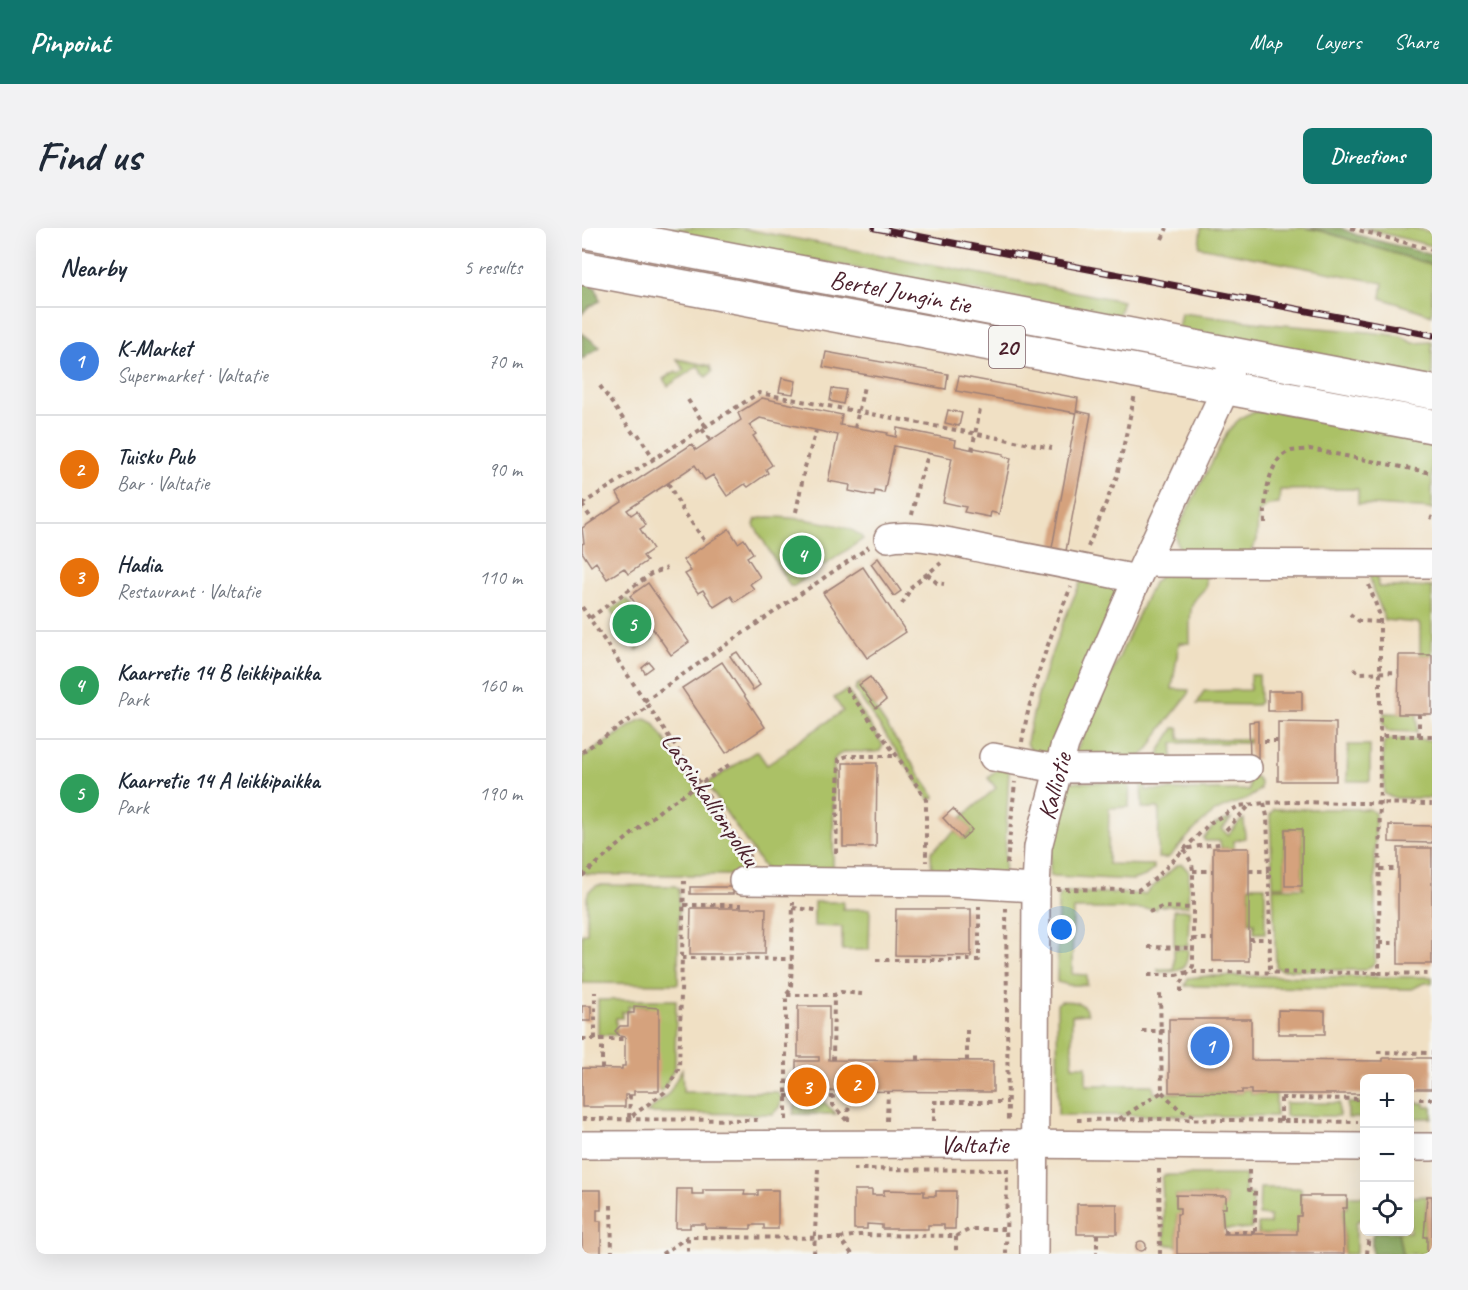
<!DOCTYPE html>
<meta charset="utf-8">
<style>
:root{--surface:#fff;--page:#f2f2f3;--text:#1f2937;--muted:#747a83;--line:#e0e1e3;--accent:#0f766e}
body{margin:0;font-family:Caveat,sans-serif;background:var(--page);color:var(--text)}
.controls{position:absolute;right:18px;bottom:18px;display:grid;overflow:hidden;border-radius:9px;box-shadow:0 6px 24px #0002}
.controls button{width:54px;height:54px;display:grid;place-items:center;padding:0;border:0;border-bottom:2px solid var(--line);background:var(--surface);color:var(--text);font:30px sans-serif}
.you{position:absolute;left:480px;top:702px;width:21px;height:21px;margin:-15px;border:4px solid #fff;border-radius:50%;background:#1a73e8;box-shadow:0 0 0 9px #1a73e833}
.badge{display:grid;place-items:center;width:39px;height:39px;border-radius:50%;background:var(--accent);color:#fff;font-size:20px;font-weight:700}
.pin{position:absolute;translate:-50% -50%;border:3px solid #fff;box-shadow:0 2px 6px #0006}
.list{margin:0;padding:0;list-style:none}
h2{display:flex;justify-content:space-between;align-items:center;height:78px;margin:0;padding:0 24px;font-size:26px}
h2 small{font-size:20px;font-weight:400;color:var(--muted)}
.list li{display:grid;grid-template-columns:39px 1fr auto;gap:18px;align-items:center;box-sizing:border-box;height:108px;padding:0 24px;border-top:2px solid var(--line)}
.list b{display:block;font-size:22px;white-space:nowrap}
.list p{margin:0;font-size:20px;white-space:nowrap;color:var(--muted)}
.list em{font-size:20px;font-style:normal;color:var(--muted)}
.icon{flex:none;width:33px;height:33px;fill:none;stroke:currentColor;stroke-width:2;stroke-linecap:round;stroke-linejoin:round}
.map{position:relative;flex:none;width:850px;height:1026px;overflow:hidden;border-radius:9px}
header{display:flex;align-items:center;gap:36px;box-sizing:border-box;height:84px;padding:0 30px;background:var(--accent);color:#fff}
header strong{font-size:28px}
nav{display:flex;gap:33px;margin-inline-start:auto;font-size:21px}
.intro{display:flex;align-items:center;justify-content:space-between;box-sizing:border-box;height:144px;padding:0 36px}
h1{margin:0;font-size:42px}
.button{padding:15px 27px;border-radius:9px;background:var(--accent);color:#fff;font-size:21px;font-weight:700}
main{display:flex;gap:36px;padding:0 36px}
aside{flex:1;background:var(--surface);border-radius:9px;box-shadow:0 6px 24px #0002}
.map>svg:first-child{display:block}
.green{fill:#abc166;stroke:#7a7048;stroke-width:1.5}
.forest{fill:#88a75b;stroke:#696343;stroke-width:1.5}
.building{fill:#d5a27d}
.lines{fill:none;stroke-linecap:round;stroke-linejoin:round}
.minor-casing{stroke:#9d8078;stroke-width:30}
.highway-casing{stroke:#9d8078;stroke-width:36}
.path{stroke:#9d8078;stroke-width:4;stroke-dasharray:4.5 4.5;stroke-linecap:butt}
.minor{stroke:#fff;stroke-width:27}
.highway{stroke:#fff;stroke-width:33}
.rail-casing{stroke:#4a1f2b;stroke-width:7}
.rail{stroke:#f6f6f2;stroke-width:4.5;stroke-dasharray:14;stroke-linecap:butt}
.labels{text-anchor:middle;stroke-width:5;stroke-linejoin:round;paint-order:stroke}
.shield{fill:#f6f6f2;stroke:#7e6067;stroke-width:1.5}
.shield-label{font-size:24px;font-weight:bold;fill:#4a1f2b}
.street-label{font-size:26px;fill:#4a1f2b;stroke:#f6f6f2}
</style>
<header>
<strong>Pinpoint</strong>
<nav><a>Map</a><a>Layers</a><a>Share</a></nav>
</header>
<div class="intro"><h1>Find us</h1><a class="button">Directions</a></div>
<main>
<aside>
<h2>Nearby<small>5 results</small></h2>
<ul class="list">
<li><span class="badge" style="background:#3f7fe0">1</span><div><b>K-Market</b><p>Supermarket · Valtatie</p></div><em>70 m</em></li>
<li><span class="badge" style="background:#e8710a">2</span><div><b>Tuisku Pub</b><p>Bar · Valtatie</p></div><em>90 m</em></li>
<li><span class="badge" style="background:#e8710a">3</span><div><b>Hadia</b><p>Restaurant · Valtatie</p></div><em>110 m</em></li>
<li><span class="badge" style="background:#2e9e5b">4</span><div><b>Kaarretie 14 B leikkipaikka</b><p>Park</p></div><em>160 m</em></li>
<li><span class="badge" style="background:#2e9e5b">5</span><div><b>Kaarretie 14 A leikkipaikka</b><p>Park</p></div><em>190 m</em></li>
</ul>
</aside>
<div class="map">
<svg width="850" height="1026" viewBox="0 0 850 1026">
<rect width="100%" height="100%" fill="#f6f6f2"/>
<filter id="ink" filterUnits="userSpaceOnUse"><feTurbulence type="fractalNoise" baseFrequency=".0167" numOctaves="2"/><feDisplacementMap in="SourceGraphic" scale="12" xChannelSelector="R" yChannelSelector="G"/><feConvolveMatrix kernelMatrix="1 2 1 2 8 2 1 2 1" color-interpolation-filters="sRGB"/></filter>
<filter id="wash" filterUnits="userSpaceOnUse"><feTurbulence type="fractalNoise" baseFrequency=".008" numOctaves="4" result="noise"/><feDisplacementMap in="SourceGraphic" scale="24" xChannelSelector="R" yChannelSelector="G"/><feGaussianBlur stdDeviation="1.35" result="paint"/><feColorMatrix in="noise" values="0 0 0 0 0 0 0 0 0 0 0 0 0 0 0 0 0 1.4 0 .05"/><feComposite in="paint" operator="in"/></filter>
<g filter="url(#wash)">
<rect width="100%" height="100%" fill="#f0e0c4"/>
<!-- green -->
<g class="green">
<path d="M59,0H158L541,73L536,89Z"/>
<path d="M619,0H724L740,3L850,37V87L799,70L801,55L617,19Z"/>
<path d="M781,0H831L850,4V18Z"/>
<path d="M599,85L689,96L786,104L819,108L831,115L850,114V152L596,101Z"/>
<path d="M95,131L128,138L130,144L124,149L116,138L86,158L81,151L94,143L96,146L102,142Z"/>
<path d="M689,182L850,210V281L776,276V261L698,262L697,276L686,277L676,285L675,312L667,326H602C594,317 592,311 596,300L645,205C659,186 666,184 689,182Z"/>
<path d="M186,289C205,289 272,294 281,311L212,358H208L172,297L174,291Z"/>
<path d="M788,345H795L796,359H850V427H838V397L836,395L802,392C800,376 787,361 788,345Z"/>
<path d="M580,346H623C628,364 617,362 611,375C607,383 608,405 608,415H597L590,461L607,462L606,467L579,501L566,522L558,529L491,530L571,355Z"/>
<path d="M499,353C511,354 531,352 536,366L466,526C456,524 447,525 445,514C455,459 476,404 499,353Z"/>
<path d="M45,371L71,411L55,422L29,382Z"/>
<path d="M668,447H677L678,474L675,477L615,476L622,463L668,462Z"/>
<path d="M288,449L277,457L353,569L348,572L273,462L275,457Z"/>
<path d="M265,462L301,517L298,523C283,527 261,517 252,532L251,646L183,641L126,558L127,554L173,524H176L185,537L206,523L205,521L261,483L252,470Z"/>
<path d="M802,485L835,486V504L805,503L801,496Z"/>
<path d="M64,491L72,495L165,635L167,643L156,647H15L5,646L0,643V530L56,493Z"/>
<path d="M592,500H597V511H667V515H591L590,530L576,529L578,522Z"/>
<path d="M807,511L850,512V570H811L802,566L801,518L802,514Z"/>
<path d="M766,517H788V553H765Z"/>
<path d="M417,540L427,541L422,650L350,649L349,624L373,603L381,611L390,603L379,590L414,560L406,550Z"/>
<path d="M564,548V562H667V549H674L678,554V561C666,575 648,574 633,584C615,596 601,615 586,630H576L577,580H560L559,551Z"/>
<path d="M480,554H548L547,579L527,580L526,636L572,637V641L563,648L551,652L472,648L468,647V613Z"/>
<path d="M692,581H787L793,585V735L783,742H699L694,739L691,660H722L720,658V601H703V658H691L688,587Z"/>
<path d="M650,590L640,601L646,607L658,593L662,591L663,610L652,613V620H639L638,613H623L621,610L634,596Z"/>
<path d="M600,636L607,644L606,678H575L574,681H491L490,746L505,747V757H487L475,754L476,672L478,667L483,664L563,666L595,637Z"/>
<path d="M16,657L93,658L97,661L96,756L0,755V706L5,705V669L7,663Z"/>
<path d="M667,658H683V705H672V695H667Z"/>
<path d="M232,674H261V681H288L287,722H260V699L232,698Z"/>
<path d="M592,682H607L606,718H592Z"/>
<path d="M592,721H606C606,745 596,744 576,744V741H592Z"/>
<path d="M626,748L850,749V755H842L830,761L603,758L606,750Z"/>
<path d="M16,772H94L93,839L81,862L77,863L65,779L46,778V784H40V790H34V807H16Z"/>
<path d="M479,773C491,773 502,773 506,786L490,787V838H504V857H571L572,865H660V862H669V866H694V888L476,887L475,776Z"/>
<path d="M100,841L101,864H195L199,869L198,878L191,886L65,885L87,865Z"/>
<path d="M220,873H241L254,886H211L214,876Z"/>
<rect x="703" y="875" width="54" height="13"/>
<rect x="766" y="875" width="16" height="15"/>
<path d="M828,875H843V879H850V890H828Z"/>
<path d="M582,947H664L663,966H671L670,999L669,1001H642L640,980L644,979V968L594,967V979L598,980V986L595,987V1018L583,1016L580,951Z"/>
<path d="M678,960H719V988L715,1006H676V996H688V988L677,987Z"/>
<path d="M765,968H782V991L777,992L774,995V1026H762L761,980H765Z"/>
<path d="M845,968L842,1009H845V1026H820L816,1004H828V969Z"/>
</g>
<!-- forest -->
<g class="forest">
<path d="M724,0H759L775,7L850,27V37L740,3Z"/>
<path d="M0,52L14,60L18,73L6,79L0,86Z"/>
<path d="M0,105L18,119L0,131Z"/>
<path d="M799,1004H816L820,1026H790V1008L792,1005Z"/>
</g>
<g id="blocks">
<!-- building -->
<g class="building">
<path d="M244,124L366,146L364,161L241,139Z"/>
<path d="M377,148L496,170L494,185L374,163Z"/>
<path d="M200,150L214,153L211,166L197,164Z"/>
<path d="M250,160L264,162L261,176L248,173Z"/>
<path d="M180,170L260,187L258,197L306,205L305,207L314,209L315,200L374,212L373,218L392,222V220L422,226L421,228L429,230L417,286L409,284L408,289L382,284L384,279L361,274L370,230L312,218L302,265L293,263L292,268L267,263L268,257L246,253L256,207L178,190L167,197L174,206L171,208L190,237L184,241L186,245L166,259L163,256L145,268L131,247L123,252L113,237L45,282L49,287L55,283L64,297L58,301L71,321L61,328L65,333L46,346L42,340L25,351L14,334L9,338L0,324V316L2,315L0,300L40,274L35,265L110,216L114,222L159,192L156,185Z"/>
<path d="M366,182L380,185L377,198L363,195Z"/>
<path d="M495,183L509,186L484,323L470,320Z"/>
<path d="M147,301L156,315L162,311L171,325L165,329L178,349L168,356L172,361L153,374L149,368L132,379L121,362L116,365L103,346L109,343L101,332Z"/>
<path d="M296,330L319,363L312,368L289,336Z"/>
<path d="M281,339L324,404L285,430L241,365Z"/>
<path d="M66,355L107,414L89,427L48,368Z"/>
<path d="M155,424L178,457L171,462L148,428Z"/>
<path d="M817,427H850V486H816Z"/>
<path d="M67,434L71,439L63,445L60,440Z"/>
<path d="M140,434L183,499L144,525L100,460Z"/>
<path d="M288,449L304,472L294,480L277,457Z"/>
<rect x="686" y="463" width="34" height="20"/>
<path d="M676,493V531H668L667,494Z"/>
<path d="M696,494L754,495V553H696Z"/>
<path d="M261,535H295L294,619H261Z"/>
<path d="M371,581L390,602L380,611L361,590Z"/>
<path d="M807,597L850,598V615L807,614Z"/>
<rect x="703" y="601" width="17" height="57"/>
<rect x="631" y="620" width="36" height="113"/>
<rect x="816" y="620" width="34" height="116"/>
<rect x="108" y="659" width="43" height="7"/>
<path d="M109,680H184L183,726H108Z"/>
<path d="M314,681H389V728L313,727Z"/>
<rect x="0" y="778" width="9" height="15"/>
<path d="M52,778L77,780V863H52V867H43V879H0V840L40,841V838H43V809L38,808L33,803L38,798H46V785H52Z"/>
<path d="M216,778H247V832L411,833V864L219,863V857H214V833H237V829H216Z"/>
<path d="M696,782L743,783V806H696Z"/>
<path d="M587,791H669V832L801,833V830H850V861H828V850H782V866H669V862H660V865L587,864Z"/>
<path d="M95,961H110V966H121V962H163L162,967H176V962H196V1001H182V997H169V1001L123,1000V996H108V1000H94Z"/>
<path d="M0,962H19V982H15V993H19V1026H0Z"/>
<path d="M272,962H290V967H302V962L342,963V968H354V963H374L373,1001H362V997H346V1001H300V997L285,996V1001H272Z"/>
<path d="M594,967L644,968V980H640L642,1006H715V988H719V968H765V980H761L762,1026H595V986H598V980H594Z"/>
<path d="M845,968H850V1026H845V1009H842Z"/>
<rect x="495" y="976" width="40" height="30"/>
<circle cx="559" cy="1018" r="5"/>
</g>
</g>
</g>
<g filter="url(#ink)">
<use href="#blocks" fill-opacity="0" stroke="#9d8078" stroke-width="1.5"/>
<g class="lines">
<!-- minor casing -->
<g class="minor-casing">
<g id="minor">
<path d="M306,310C332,304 378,316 406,322C456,331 505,341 555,351"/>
<path d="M563,335L849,336"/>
<path d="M411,529L476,541L666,540"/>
<path d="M161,653L366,655L454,660"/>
<path id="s1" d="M0,917L426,916L782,919"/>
<path d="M828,919H850"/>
<path id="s2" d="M452,1026L454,660L456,619L483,516L555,351L644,160L648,142"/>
</g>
</g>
<!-- highway casing -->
<g class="highway-casing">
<g id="highway">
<path id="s3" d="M0,3L850,164"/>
<path d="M0,40L850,198"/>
</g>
</g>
<!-- path -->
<g class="path">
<path d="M769,0L850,22"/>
<path d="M580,11L585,0"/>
<path d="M18,158L53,208"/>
<path d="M106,172L124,199"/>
<path d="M273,200L282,158"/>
<path d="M120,201L128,212"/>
<path d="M56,206L72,231"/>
<path d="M390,222L398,181"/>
<path d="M86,255L100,281L125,316"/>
<path d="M0,276L177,165L470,220"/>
<path d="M0,277L11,293"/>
<path d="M214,284L223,239L234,203"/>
<path d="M330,287L336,257L347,225"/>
<path d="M848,289L850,290"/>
<path d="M683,295C682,275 685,230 709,223C715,222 722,222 728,221L850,245"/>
<path d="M506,319L535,248L553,166"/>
<path d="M345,346L355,355L362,356"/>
<path d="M787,357L798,388V508"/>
<path d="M320,376L330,358L359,335"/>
<path d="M0,379L169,631"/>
<path d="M768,386L777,393L798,394"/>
<path d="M8,390L69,346L85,340"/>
<path d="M772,441L777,445L816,444"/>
<path d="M264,460L315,528L344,571V634"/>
<path d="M62,473L287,319"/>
<path d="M837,508V486"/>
<path d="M850,508H798L797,745L850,746"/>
<path d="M682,513H696"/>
<path d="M440,514C449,460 467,410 489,359"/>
<path d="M0,524L66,479"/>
<path d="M682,575L685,588L687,643L688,746"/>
<path d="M644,602L667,578"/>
<path d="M254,625L257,531L265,528H315"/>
<path d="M425,636L433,554"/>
<path d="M798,641H816"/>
<path d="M611,643H631"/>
<path d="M667,643H687"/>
<path d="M0,648L81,580L147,537"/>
<path d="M474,661L556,662L574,650L628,595L657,578L682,575L707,574L850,576"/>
<path d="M102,677H160"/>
<path d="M211,680L234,682"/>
<path d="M424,680L426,894"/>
<path d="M567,684L580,679L611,680"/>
<path d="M611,711H631"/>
<path d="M667,711H687"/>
<path d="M797,715H816"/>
<path d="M566,719L611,720"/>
<path d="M100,730L210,731"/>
<path d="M294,732H397V678"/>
<path d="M566,747H594L606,744L797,745"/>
<path d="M599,764V755L611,738V643L610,636L602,621L618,618L638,616"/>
<path d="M205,766L209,761L211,674"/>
<path d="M560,803H587"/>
<path d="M0,811H43"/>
<path d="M13,811V764"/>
<path d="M795,824L850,825"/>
<path d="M251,832L252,767"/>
<path d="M336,832V824"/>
<path d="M385,833V802"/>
<path d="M20,841V811"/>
<path d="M580,864L597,881L616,890"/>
<path d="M48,867L47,890L83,864L97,840L102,653"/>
<path d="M203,868L251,869V877L266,894"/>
<path d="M699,870L782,871"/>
<path d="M828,871H850"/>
<path d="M0,891L179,892"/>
<path d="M537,891L580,864L578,764"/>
<path d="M204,892V767H252L259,764L280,766"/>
<path d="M495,892L580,891L776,894"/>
<path d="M266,893L267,863"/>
<path d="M305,893L306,863"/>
<path d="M352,893V874H426"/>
<path d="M699,893V866"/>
<path d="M271,941L426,942"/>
<path d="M577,941L578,1026"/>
<path d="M667,942V962H673V1006"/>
<path d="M29,977L30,1026"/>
<path d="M642,1004H673"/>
<path d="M515,1006V1025"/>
<path d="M374,1008L389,1001H424"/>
<path d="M106,1010V1026"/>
<path d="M258,1010L277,1007L374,1008V1026"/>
<path d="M80,1026L106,1009L257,1010L270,1026"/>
<path d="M232,1026L236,941"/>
<path d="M424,1026L425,938"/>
<path d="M785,1026L787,1004"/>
</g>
<!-- minor -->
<use href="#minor" class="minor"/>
<!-- highway -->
<use href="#highway" class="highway"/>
<!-- rail casing -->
<g class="rail-casing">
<path id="rail" d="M293,0L850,107"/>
</g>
<!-- rail -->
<use href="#rail" class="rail"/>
</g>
</g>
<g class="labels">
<!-- shield labels -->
<rect class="shield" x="407" y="98" width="36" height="42" rx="4.5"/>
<g class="shield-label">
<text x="425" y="127">20</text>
</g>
<!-- street labels -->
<g class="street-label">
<text dy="9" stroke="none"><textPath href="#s3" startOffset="324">Bertel Jungin tie</textPath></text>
<text dy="9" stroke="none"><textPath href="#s2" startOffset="470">Kalliotie</textPath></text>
<text transform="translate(129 571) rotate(56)" y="9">Lassinkallionpolku</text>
<text dy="9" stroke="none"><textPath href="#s1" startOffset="392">Valtatie</textPath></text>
</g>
</g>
</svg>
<div class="controls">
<button>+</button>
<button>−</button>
<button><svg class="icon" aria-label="locate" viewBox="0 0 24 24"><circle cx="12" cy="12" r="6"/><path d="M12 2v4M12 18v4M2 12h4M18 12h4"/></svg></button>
</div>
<div class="you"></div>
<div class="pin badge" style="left:628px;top:818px;background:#3f7fe0">1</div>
<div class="pin badge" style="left:274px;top:856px;background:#e8710a">2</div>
<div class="pin badge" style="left:225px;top:859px;background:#e8710a">3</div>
<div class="pin badge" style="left:220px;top:327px;background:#2e9e5b">4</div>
<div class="pin badge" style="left:50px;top:396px;background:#2e9e5b">5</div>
</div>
</main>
